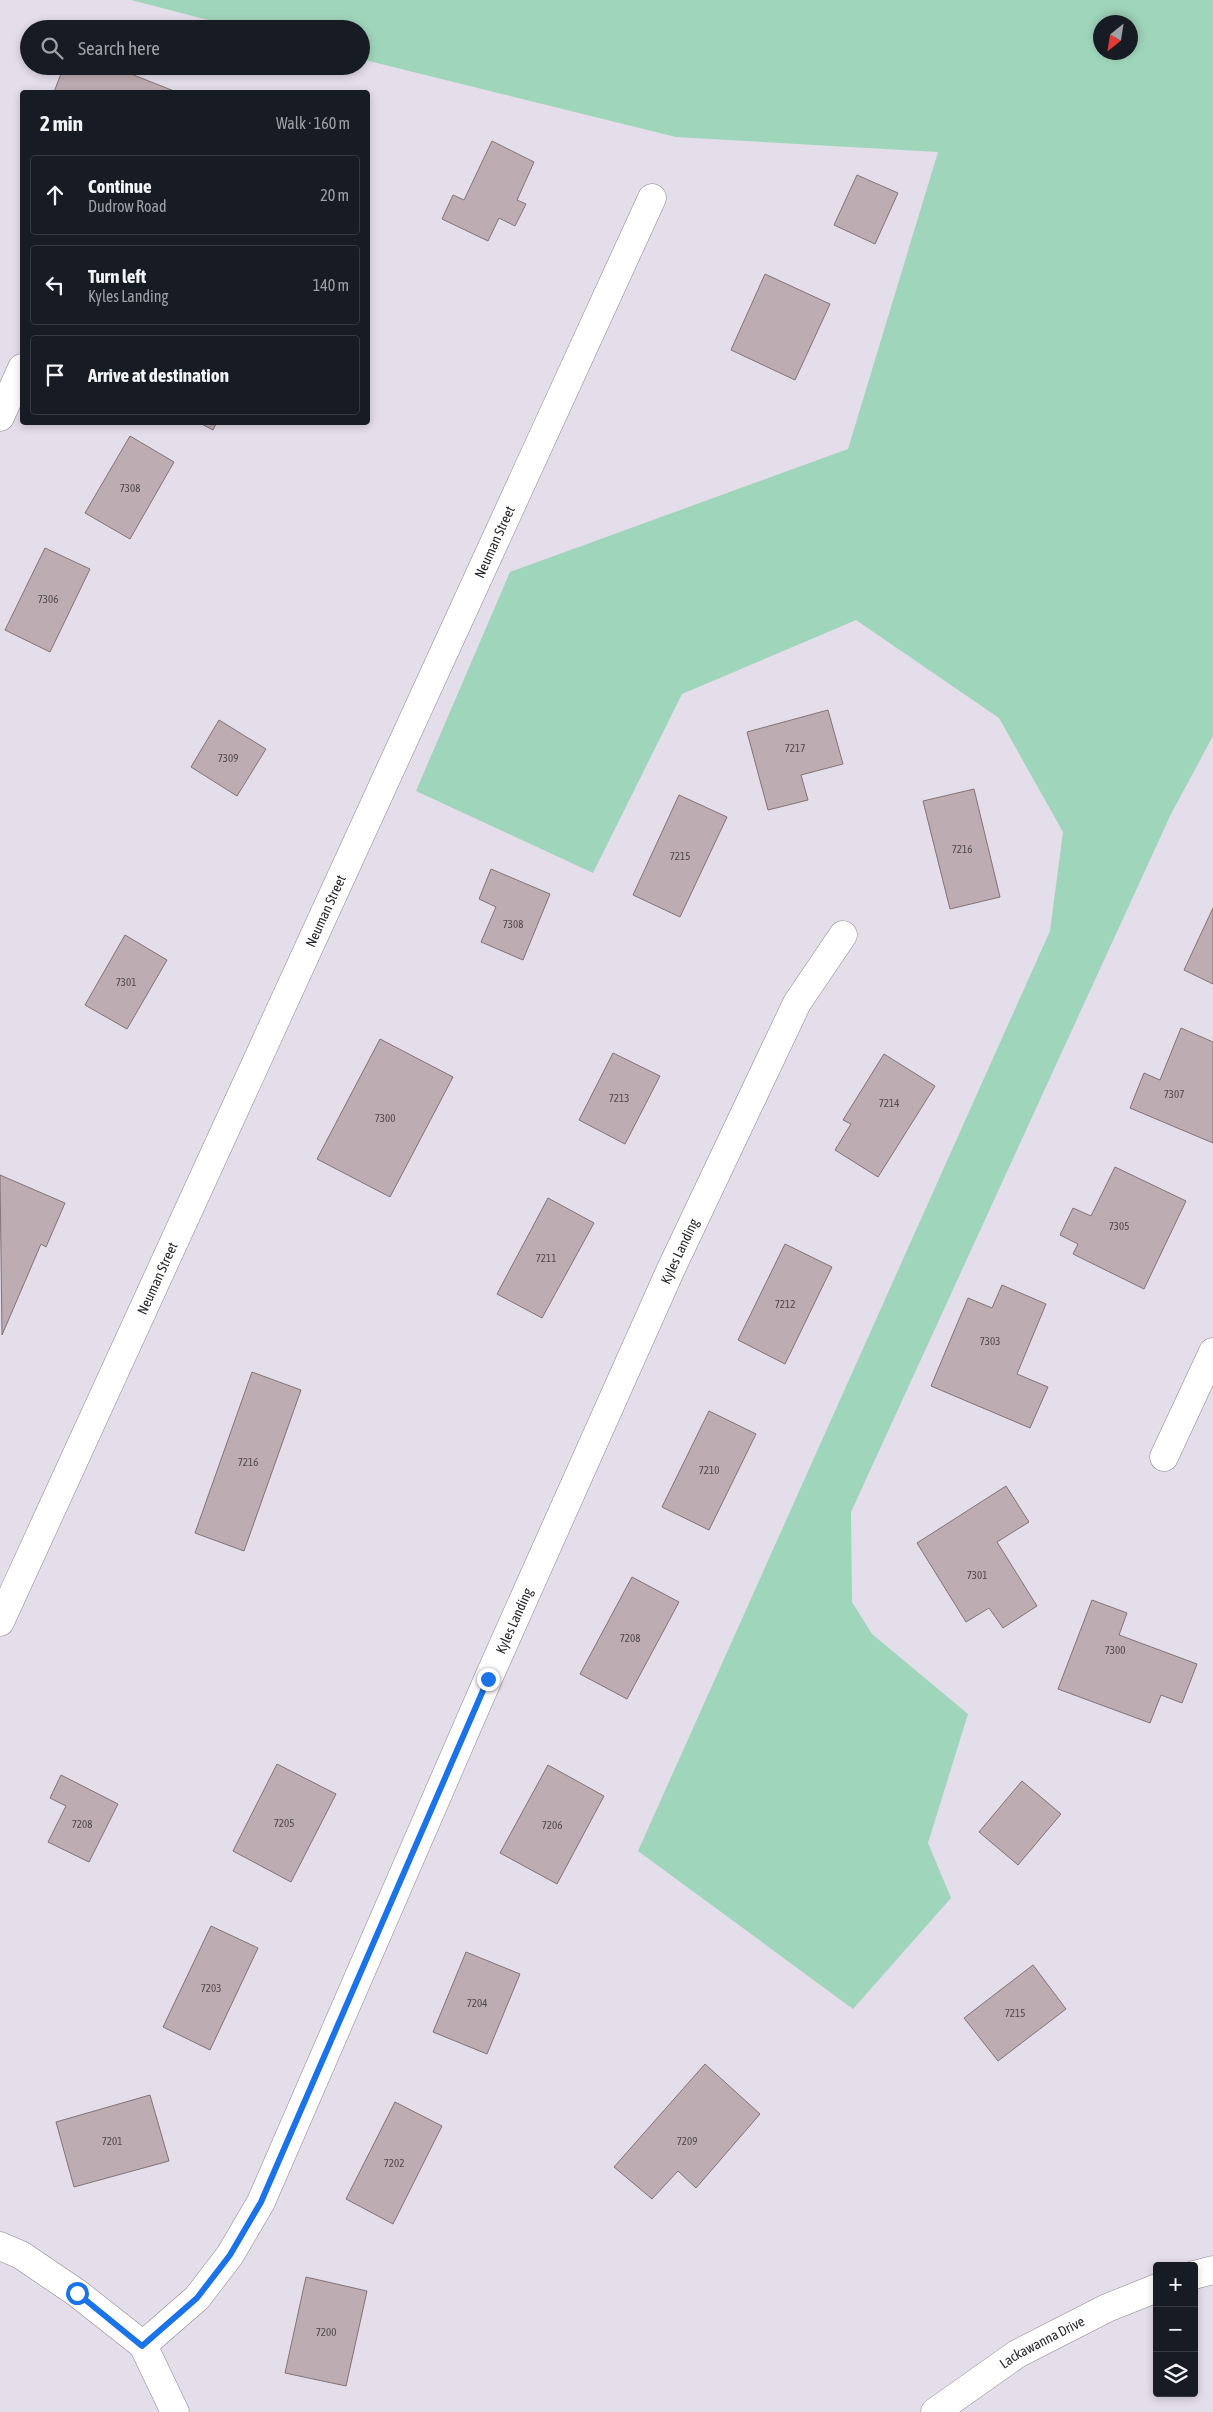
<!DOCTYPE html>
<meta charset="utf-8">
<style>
:root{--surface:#171b24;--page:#20242c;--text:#f1f3f6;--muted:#9ea1a6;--line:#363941}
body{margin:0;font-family:"Asap Condensed",sans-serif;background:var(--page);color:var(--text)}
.controls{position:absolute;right:15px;bottom:15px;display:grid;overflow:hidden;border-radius:5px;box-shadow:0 2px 8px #0003}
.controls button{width:45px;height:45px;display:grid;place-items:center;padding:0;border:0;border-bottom:1px solid var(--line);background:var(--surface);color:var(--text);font:25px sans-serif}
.compass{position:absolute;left:1093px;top:15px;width:45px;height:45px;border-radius:50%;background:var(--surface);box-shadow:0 2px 8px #0003;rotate:210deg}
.stop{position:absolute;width:15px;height:15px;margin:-11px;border:4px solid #1a73e8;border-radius:50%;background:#fff}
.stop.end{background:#1a73e8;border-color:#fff;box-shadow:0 1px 5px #0008}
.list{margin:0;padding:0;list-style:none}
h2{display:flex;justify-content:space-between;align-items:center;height:65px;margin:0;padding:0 20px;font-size:21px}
h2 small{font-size:16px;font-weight:400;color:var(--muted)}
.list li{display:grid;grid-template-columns:32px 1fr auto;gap:15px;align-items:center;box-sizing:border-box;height:80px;margin:0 10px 10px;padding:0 10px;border:1px solid var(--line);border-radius:5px}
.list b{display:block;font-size:19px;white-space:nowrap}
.list p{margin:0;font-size:16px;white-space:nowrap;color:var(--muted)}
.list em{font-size:16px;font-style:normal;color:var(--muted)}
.icon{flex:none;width:28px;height:28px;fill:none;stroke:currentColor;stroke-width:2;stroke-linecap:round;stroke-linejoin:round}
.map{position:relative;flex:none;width:1213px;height:2412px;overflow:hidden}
.search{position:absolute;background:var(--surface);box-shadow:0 2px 8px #0003;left:20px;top:20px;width:350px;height:55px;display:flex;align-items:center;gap:12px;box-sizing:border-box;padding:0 18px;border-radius:28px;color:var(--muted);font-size:19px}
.panel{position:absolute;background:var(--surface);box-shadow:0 2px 8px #0003;left:20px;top:90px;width:350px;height:335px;border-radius:5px}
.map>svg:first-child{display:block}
.green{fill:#9fd5ba;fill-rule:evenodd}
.building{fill:#bdacb1;stroke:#827377}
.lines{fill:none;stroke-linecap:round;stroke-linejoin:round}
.minor-casing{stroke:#8d8692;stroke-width:29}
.minor{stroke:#fff;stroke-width:28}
.route{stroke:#1a73e8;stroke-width:6}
.labels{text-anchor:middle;stroke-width:4;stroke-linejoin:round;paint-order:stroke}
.number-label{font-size:11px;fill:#50494e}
.street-label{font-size:14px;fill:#2b282d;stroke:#fff}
</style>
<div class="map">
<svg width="1213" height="2412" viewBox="0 0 1213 2412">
<rect width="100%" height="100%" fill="#e4ddea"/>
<!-- green -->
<path class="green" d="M131,0H1213V736L1171,814L851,1512L852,1602L872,1634L968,1714L928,1843L951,1898L853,2009L638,1851L1050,931L1063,832L999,718L856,620L682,694L593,873L416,791L510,572L848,449L938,152L676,137L361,59V29H243ZM1100,22H1130V52H1100Z"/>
<!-- building -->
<g class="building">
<path d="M64,66H111L174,91L54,92Z"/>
<path d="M492,141L534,162L517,200L526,204L515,226L499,218L488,241L442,219L453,195L464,200Z"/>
<path d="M857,175L898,193L875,244L834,225Z"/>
<path d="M765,274L830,304L795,380L731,350Z"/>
<path d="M198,422H217L213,430Z"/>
<path d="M130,436L174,462L130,539L85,513Z"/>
<path d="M45,548L90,569L50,652L5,630Z"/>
<path d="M828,710L843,764L801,775L808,800L768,810L747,732Z"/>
<path d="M219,720L266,749L237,796L191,767Z"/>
<path d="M974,789L1000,897L950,909L923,801Z"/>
<path d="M679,795L727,817L680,917L633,895Z"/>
<path d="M491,869L550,894L523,960L481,942L496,907L479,899Z"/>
<path d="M1213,908V984L1184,970Z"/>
<path d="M125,935L167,960L127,1029L85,1005Z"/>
<path d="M1181,1028L1213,1042V1143L1130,1108L1144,1073L1160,1080Z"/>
<path d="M380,1039L453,1077L390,1197L317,1159Z"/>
<path d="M613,1053L660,1076L625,1144L579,1120Z"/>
<path d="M884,1054L935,1086L878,1177L835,1150L851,1124L843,1120Z"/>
<path d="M1115,1167L1186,1201L1144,1289L1073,1254L1078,1244L1060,1235L1073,1208L1091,1216Z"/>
<path d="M0,1175L65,1203L46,1247L41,1244L2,1335Z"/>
<path d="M548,1198L594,1223L542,1318L497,1294Z"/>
<path d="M785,1244L832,1267L785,1364L738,1340Z"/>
<path d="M1002,1285L1046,1304L1017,1374L1048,1387L1030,1428L931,1386L968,1298L992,1308Z"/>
<path d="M252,1372L301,1390L244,1551L195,1533Z"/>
<path d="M709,1411L756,1434L709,1530L662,1507Z"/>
<path d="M1006,1486L1029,1522L997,1542L1037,1606L1003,1628L989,1608L966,1622L917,1543Z"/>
<path d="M632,1577L679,1602L627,1699L580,1674Z"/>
<path d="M1092,1600L1127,1613L1119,1635L1197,1664L1182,1703L1161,1695L1150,1723L1058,1689Z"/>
<path d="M277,1764L336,1794L291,1882L233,1851Z"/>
<path d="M548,1765L604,1796L557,1884L500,1853Z"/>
<path d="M61,1775L118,1804L89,1862L48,1842L66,1806L50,1798Z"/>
<path d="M1022,1781L1061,1814L1018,1865L979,1832Z"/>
<path d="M211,1926L258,1948L210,2050L163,2027Z"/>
<path d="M466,1952L520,1974L487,2054L433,2032Z"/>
<path d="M1033,1965L1066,2009L998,2061L964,2018Z"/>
<path d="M705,2064L760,2114L696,2188L678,2171L652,2199L614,2167Z"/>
<path d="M150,2095L169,2161L74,2187L56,2122Z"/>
<path d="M395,2102L442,2126L393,2224L346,2199Z"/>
<path d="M306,2277L367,2291L346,2386L285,2373Z"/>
</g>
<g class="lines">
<!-- minor casing -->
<g class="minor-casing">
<g id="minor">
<path d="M0,417L22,368"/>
<path d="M1164,1457L1213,1352"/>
<path id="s1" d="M0,1622L652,198"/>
<path d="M0,2246L21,2255L77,2293L143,2345L175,2412"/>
<path d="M1194,2275L1213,2270"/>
<path id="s2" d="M143,2345L197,2298L230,2255L261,2202L488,1679L671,1269L797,1003L843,935"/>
<path id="s3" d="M935,2412L1017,2354L1107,2308L1157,2288"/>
</g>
</g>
<!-- minor -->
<use href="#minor" class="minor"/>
</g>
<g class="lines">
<!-- route -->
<path class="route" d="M77,2293L142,2346L197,2298L230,2255L261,2202L488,1679"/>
</g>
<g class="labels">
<!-- number labels -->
<g class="number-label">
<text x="130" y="492">7308</text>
<text x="48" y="603">7306</text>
<text x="795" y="752">7217</text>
<text x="228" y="762">7309</text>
<text x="962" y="853">7216</text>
<text x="680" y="860">7215</text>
<text x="513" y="928">7308</text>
<text x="126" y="986">7301</text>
<text x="1174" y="1098">7307</text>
<text x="619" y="1102">7213</text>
<text x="889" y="1107">7214</text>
<text x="385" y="1122">7300</text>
<text x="1119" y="1230">7305</text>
<text x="546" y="1262">7211</text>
<text x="785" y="1308">7212</text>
<text x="990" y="1345">7303</text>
<text x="248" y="1466">7216</text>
<text x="709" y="1474">7210</text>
<text x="977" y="1579">7301</text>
<text x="630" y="1642">7208</text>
<text x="1115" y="1654">7300</text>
<text x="284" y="1827">7205</text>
<text x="82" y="1828">7208</text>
<text x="552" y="1829">7206</text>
<text x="211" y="1992">7203</text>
<text x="477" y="2007">7204</text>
<text x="1015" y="2017">7215</text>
<text x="112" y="2145">7201</text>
<text x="687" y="2145">7209</text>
<text x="394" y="2167">7202</text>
<text x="326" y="2336">7200</text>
</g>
<!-- street labels -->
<g class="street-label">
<text dy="5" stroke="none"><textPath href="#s1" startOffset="1188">Neuman Street</textPath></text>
<text dy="5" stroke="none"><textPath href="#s1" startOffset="782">Neuman Street</textPath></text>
<text dy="5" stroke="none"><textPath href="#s2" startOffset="1226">Kyles Landing</textPath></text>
<text dy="5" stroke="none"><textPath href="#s1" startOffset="378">Neuman Street</textPath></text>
<text dy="5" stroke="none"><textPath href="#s2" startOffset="821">Kyles Landing</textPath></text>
<text dy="5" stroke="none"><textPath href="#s3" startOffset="128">Lackawanna Drive</textPath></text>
</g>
</g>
</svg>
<div class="controls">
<button>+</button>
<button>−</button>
<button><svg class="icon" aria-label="layers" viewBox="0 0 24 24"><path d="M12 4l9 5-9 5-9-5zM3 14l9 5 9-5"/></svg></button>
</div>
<svg class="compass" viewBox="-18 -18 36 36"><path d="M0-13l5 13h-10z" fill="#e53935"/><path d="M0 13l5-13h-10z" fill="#9ea1a6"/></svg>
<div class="stop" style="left:77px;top:2293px"></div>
<div class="stop end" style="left:488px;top:1679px"></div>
<div class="search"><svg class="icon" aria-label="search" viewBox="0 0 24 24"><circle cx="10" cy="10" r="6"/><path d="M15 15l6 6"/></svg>Search here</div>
<section class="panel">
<h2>2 min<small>Walk · 160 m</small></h2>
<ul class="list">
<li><svg class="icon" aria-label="ahead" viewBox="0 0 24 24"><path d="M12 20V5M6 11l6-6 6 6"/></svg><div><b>Continue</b><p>Dudrow Road</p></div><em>20 m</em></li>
<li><svg class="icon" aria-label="left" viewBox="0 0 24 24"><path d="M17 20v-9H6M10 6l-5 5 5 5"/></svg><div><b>Turn left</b><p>Kyles Landing</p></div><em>140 m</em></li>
<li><svg class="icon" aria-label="arrive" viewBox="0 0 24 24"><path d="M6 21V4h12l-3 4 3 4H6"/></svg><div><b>Arrive at destination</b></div></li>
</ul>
</section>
</div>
